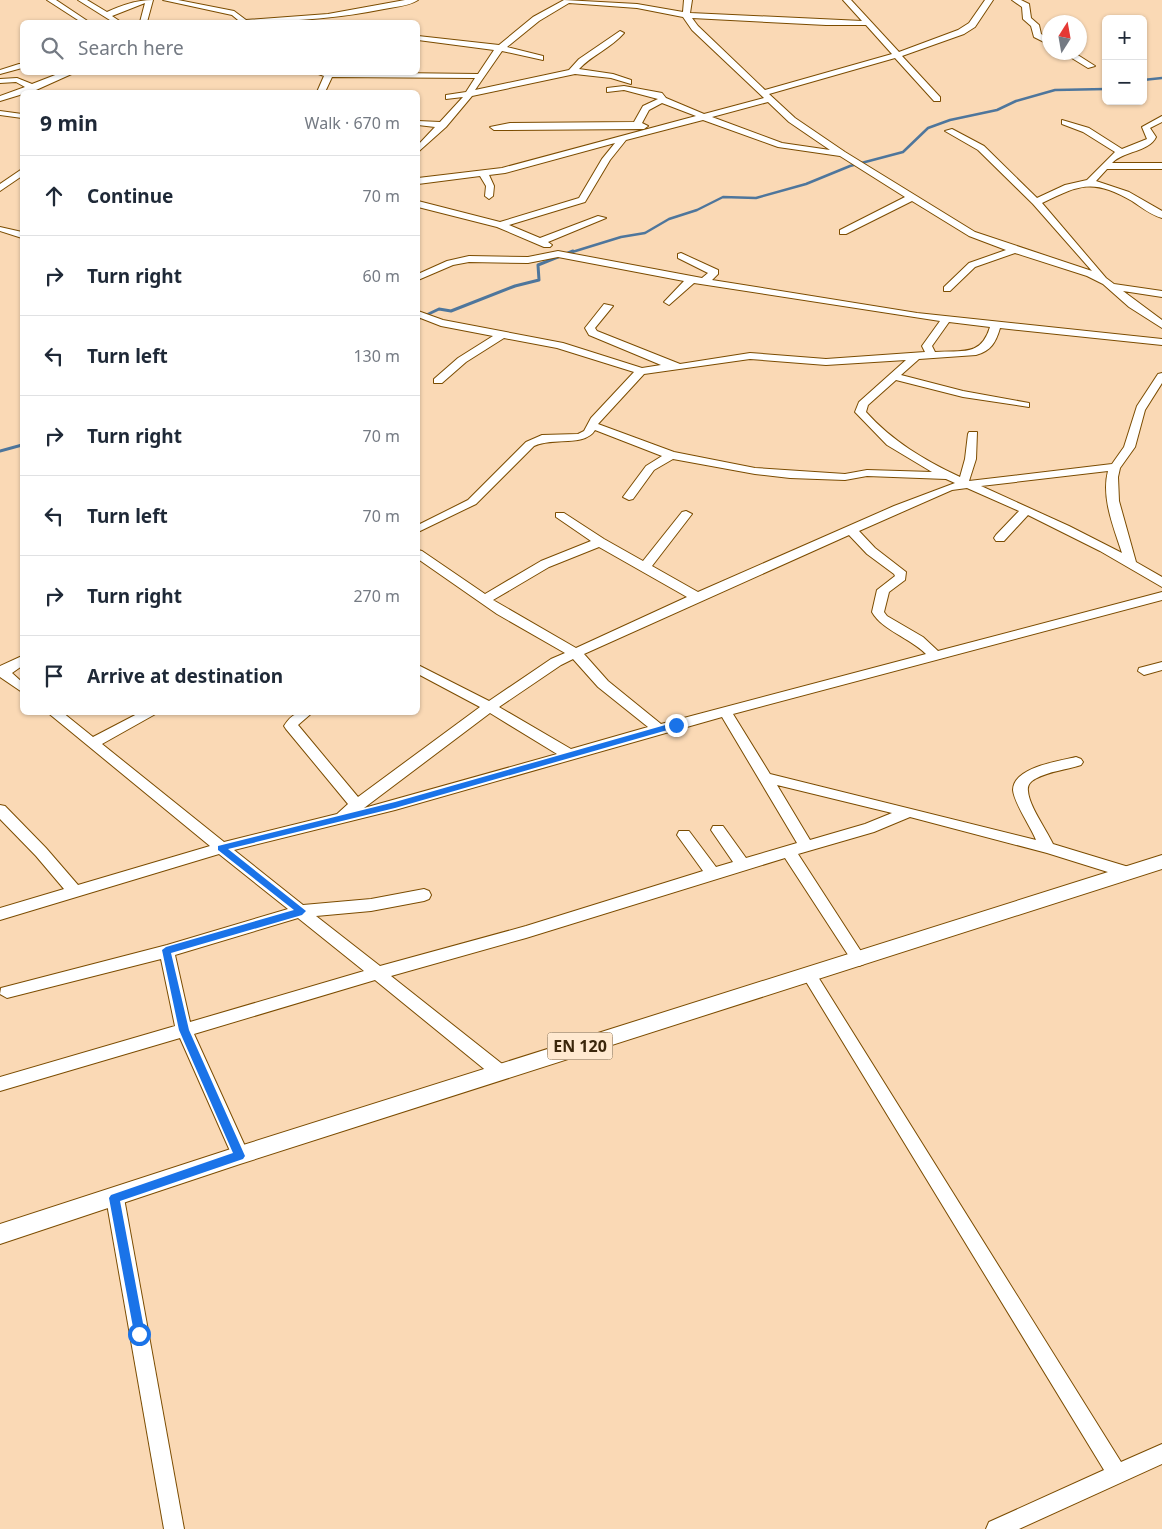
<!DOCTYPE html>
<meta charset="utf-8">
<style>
:root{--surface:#fff;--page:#f6f6f7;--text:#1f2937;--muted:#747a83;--line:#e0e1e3}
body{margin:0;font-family:"Noto Sans",sans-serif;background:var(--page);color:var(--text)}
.controls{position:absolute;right:15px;top:15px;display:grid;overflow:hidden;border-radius:8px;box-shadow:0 1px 4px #0004}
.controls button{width:45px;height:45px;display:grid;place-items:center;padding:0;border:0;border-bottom:1px solid var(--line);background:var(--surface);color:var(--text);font:25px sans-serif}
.compass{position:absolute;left:1042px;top:15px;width:45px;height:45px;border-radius:50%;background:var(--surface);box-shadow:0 1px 4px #0004;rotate:11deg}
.stop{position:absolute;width:15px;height:15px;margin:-11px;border:4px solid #1a73e8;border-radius:50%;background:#fff}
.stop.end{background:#1a73e8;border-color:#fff;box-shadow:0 1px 5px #0008}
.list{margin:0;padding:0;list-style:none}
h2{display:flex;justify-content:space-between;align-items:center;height:65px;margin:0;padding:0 20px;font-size:21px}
h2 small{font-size:16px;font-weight:400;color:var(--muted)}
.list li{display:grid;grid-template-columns:32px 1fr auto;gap:15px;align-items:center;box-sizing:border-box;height:80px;padding:0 20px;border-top:1px solid var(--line)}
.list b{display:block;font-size:19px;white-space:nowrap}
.list em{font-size:16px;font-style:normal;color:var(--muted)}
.icon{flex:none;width:28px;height:28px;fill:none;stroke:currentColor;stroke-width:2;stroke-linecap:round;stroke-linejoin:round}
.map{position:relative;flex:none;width:1162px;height:1529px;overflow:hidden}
.search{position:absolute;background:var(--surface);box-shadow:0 1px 4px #0004;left:20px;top:20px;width:400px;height:55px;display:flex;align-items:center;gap:12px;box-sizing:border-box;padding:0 18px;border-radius:8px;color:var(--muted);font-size:19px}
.panel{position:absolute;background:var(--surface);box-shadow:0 1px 4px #0004;left:20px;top:90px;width:400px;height:625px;border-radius:8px}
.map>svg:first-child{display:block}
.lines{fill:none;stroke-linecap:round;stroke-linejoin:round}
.stream-far1{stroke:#4e769c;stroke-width:2.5}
.stream{stroke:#4e769c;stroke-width:3}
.minor-casing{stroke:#7b4c00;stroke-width:2}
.major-casing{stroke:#7b4c00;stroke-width:2}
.minor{fill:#fff;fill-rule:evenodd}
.major{fill:#fff;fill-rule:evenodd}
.route{fill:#1a73e8}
.labels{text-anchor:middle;stroke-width:4;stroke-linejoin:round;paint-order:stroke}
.shield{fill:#ffe9d0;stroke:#766147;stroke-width:1}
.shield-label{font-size:16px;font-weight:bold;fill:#3b270c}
</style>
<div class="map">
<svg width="1162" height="1529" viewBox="0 0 1162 1529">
<rect width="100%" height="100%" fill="#fad9b5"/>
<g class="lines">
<!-- stream-far1 -->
<g class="stream-far1">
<path d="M1143,80L1162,78"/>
<path d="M569,253L621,237L645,233L669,219L697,210L723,197L756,198L806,184L850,166L903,152L928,128L950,120L997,110L1016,101L1055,90L1106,89"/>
</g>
<!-- stream -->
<g class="stream">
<path d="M418,319L439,309L451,311L515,286L539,280L538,265L573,251"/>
<path d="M0,451L22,445"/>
</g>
<!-- minor casing -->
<g class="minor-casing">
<g id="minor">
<path d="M47,0H56L89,22H81Z"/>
<path d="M78,0H87L107,12C122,5 136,0 153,0L147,22H140L145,3L112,16L121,22H113Z"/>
<path d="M163,0H178L234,11L246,20L328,14L405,0H418C409,6 395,7 384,9C335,19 286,22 237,22L238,20L232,15Z"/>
<path d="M564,0L637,4L683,12L684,0H692L690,13L862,21L843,0H851L899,52L958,30L969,23L985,0H993L975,27L964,34L902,56L940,97V101H934L895,58L769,94L795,118L845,152L975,232L1092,271L1033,204L978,150L945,131L952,129L984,146L1037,198L1065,185L1087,180L1115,152L1083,132L1062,124V120L1089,128L1122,149L1147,139L1142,127L1162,116V122L1150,128L1156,137C1149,152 1123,151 1112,163H1162V169H1107L1096,181L1129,192L1162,211V218C1151,215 1141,207 1132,201C1093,178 1079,185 1042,203L1106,278L1114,284L1162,291V297L1123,291L1162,320V328L1129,307L1103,284L1087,276L1015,253L975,267L950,291H944V287L969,263L1006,250L969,236L912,201L846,234H840V230L905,197L840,156L778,147L703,120L626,140L610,160L585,202L509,225L540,238L598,216L606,218L548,242L552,245L550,247H544L497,227L418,207V201L500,222L579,198L602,159L615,143L505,173L489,175L494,186L493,196L489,199L485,196L486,186L480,176L418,184V178L502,168L696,116L662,103L649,110L642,123L648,126L644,129L494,130L490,127L510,123L634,122L643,106L658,99L624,90L607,92V88L624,86L662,93L666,98L704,114L764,98L692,30L683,17L637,8L569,3L539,21L507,47L543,56V60L502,51L475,90L569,70L579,59L620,31L624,33C611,48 592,55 579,69L613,74L631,80V84L611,78L575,74L472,96L446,127L418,152V145L435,127L418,125V121L440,122L463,97L446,99V95L466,92L475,78L332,77L325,92H317L324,76L313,72L478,74L494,50L418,40V36L499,45L533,17ZM692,18L826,25H866L892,54L765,90L698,26ZM768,102L789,122L830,150L782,143L712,117Z"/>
<path d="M1012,0H1021L1029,4L1031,18L1039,25L1041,34L1050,39V45L1034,37L1031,26L1023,19L1022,7Z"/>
<path d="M1062,52H1073L1095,66L1088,68Z"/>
<path d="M19,64H22V68L0,74V70Z"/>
<path d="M63,72H76L36,90L0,101V96L25,87L16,82L0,83V79L17,78L32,84Z"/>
<path d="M0,111L22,114V118L0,115Z"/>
<path d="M22,169V176L0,191V184Z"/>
<path d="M0,227L22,232V238L0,231Z"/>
<path d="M558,251L702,278L708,273L678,258V254L681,253L718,270V274L712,280L917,313L1162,339V345L1000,328C996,342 991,351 976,355L919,359L901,375L963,391L1029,403V407L963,397L896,380L868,405L866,412C892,441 924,460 960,477L965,459L968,434L969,432H977L976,459L969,481L1112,464L1124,447L1137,406L1158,374L1162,373V383L1145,410L1135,447L1120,468L1118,477L1119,501L1136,562L1162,577V587L1100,551L1028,515L1004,541H996L994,538L996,535L1019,511L967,488L952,490L859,531L875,548L906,572L905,580L889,592L884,612L887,616L923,637L938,651L1162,592V600L733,714L770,774L1036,840C1031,827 1014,803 1013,790C1013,767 1060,761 1076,757L1081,759L1083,762L1081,765C1066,770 1049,771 1035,779C1031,781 1027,785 1028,791C1029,806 1046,829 1053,844L1132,868L1134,872L1132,876L1127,878L1047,853L910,817L874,832L798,854L864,956L867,960L864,964L859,966L854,964L785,858L526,938L391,976L506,1067L508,1072L506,1077L500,1079L494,1077L375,980L194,1034L249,1155L246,1160L240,1162L234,1160L180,1038L0,1091V1077L175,1026L161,959L7,998L0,994L1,988L167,945L288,909L219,854L0,920V908L64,889L36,856L0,819V805L5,806L46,848L78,885L210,846L47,712H62L93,737L141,712H159L102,744L224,842L337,814L348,804L286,729L284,726C292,713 299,712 313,712L298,725L358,797L480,707L418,674V665L489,701L551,659L565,653L497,614L418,559V550L422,551L485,594L541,561L591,541L556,517V513H564L604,539L643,561L682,512L686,511L692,514L652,566L698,592L894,506L955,483L946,479L867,476L845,480L790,478L755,474L673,459L654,470L633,499L629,500L623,497L646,466L662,456L595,430C585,447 553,437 534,446L476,504L418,532V525L468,500L526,442L542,435L578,434L584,431L591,418L634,372L557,348L504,338L466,362L442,383H434V379L458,358L493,336L441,326L418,317V311L443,320L563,343L642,368L661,365L589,335L585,328L604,304L613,306L595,328L597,331L680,364L750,353L826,359L925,352L922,346L940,321L694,283L669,305L664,302L684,281L558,257L528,263L469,262L453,265L418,280V274L447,261L469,256L528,257ZM949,322L990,327C981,357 962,350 935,352L932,346ZM750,359L826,365L906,360L859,402L855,412L887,445L932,472L867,470L845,474L755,468L674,452L598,424L644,374ZM1108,471C1101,498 1114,528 1122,553L1069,526L981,486ZM849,535L867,554L894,574L895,576L877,590L872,612C882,630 910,638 926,654L661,724L608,681L584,654ZM599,547L687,597L576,648L493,600L549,567ZM573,659L598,687L648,727L571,749L499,707L561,665ZM490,713L557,754L364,808ZM722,717L797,843L746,858L723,826H713L711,830L733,862L716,867L689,831H679L677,835L703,871L526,926L380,966L316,916L371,911L424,901L429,899L431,895L429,891L424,889L371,899L303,905L234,850L395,810ZM777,785L892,813L865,824L810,840ZM298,918L364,971L190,1022L175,955Z"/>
<path d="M22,656V666L12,673L22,682V692L0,677V666Z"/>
<path d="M1162,662V670L1144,675L1138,671L1139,668Z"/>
<path d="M810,970L815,972L1121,1462L1162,1444V1464L1019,1529H986L989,1522L1104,1470L805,980L802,976L805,972Z"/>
<path d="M115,1190L121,1193L124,1198L184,1529H164L106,1198L109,1193Z"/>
</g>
</g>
<!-- major casing -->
<g class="major-casing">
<path id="major" d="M1162,855V869L240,1164L0,1244V1224L240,1146Z"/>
</g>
<!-- minor -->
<use href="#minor" class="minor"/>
<!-- major -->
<use href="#major" class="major"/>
</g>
<!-- route -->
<path class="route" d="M676,722L678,723V727L395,808L228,849L306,911L302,915L171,953L189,1030L245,1156L243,1159L120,1201L145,1334L143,1338H135L109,1198L111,1195L233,1153L179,1030L162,950L166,947L294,910L218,850V846L395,802Z"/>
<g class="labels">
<!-- shield labels -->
<rect class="shield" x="547.5" y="1032.5" width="65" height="27" rx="4"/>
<g class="shield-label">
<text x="580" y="1052">EN 120</text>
</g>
</g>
</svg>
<div class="controls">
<button>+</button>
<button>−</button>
</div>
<svg class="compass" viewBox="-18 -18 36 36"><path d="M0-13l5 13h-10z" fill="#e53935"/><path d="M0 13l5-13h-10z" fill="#747a83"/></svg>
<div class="stop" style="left:139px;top:1334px"></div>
<div class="stop end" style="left:676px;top:725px"></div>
<div class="search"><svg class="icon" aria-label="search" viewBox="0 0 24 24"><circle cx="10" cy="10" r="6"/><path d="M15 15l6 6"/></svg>Search here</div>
<section class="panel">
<h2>9 min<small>Walk · 670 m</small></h2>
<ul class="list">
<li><svg class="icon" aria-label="ahead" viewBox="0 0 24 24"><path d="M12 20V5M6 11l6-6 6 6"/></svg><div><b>Continue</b></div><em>70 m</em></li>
<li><svg class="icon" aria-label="right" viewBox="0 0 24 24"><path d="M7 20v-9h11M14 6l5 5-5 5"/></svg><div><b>Turn right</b></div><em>60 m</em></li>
<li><svg class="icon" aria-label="left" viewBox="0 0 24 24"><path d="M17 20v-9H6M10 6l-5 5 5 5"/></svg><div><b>Turn left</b></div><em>130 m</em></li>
<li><svg class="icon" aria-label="right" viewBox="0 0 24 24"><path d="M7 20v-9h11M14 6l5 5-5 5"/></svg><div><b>Turn right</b></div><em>70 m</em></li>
<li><svg class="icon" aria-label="left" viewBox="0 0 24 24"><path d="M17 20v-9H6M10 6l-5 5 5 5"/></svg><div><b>Turn left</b></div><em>70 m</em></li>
<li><svg class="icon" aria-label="right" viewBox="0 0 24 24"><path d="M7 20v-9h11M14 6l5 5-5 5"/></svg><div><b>Turn right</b></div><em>270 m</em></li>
<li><svg class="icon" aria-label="arrive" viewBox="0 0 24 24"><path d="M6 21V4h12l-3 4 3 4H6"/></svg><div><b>Arrive at destination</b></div></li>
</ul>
</section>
</div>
